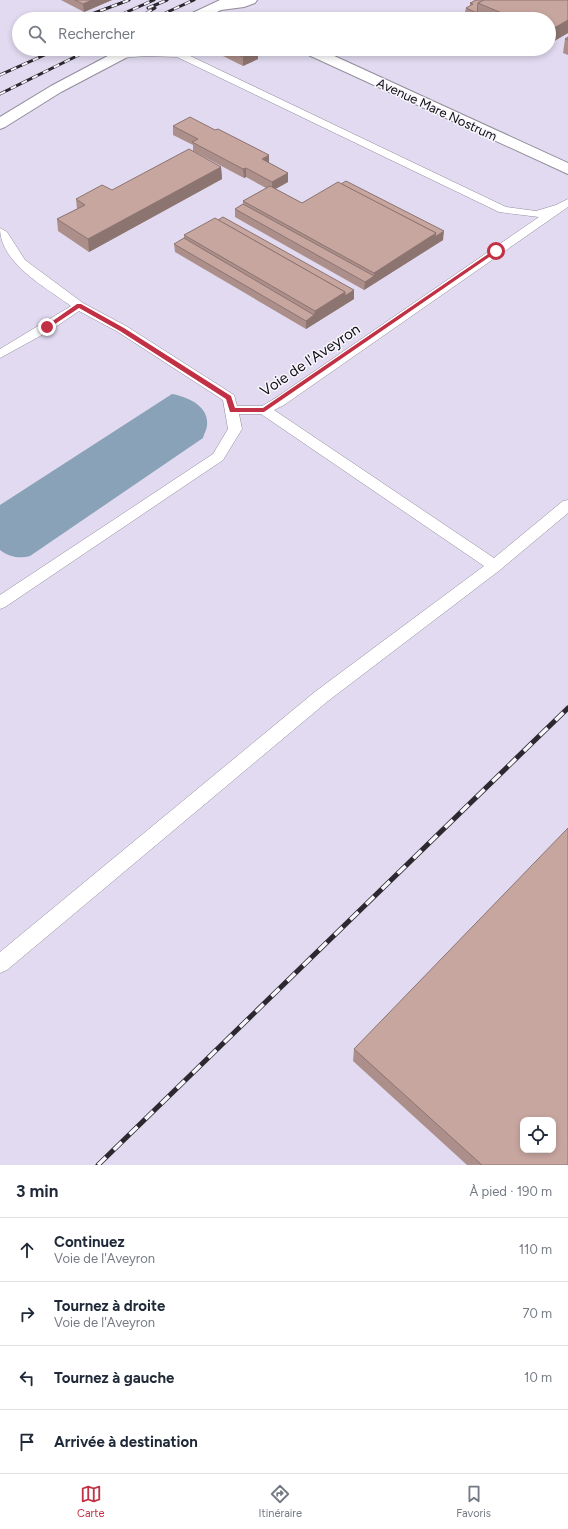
<!DOCTYPE html>
<html lang="fr">
<meta charset="utf-8">
<style>
:root{--surface:#fff;--page:#f6f6f7;--text:#1f2937;--muted:#747a83;--line:#e0e1e3;--accent:#c13044}
body{margin:0;font-family:Figtree,sans-serif;background:var(--page);color:var(--text)}
.controls{position:absolute;right:12px;bottom:12px;display:grid;overflow:hidden;border-radius:8px;box-shadow:0 2px 6px #0003}
.controls button{width:36px;height:36px;display:grid;place-items:center;padding:0;border:0;border-bottom:1px solid var(--line);background:var(--surface);color:var(--text);font:20px sans-serif}
.stop{position:absolute;width:12px;height:12px;margin:-9px;border:3px solid #c13044;border-radius:50%;background:#fff}
.stop.end{background:#c13044;border-color:#fff;box-shadow:0 1px 4px #0008}
.list{margin:0;padding:0;list-style:none}
h2{display:flex;justify-content:space-between;align-items:center;height:52px;margin:0;padding:0 16px;font-size:17px}
h2 small{font-size:13px;font-weight:400;color:var(--muted)}
.list li{display:grid;grid-template-columns:26px 1fr auto;gap:12px;align-items:center;box-sizing:border-box;height:64px;padding:0 16px;border-top:1px solid var(--line)}
.list b{display:block;font-size:15px;white-space:nowrap}
.list p{margin:0;font-size:13px;white-space:nowrap;color:var(--muted)}
.list em{font-size:13px;font-style:normal;color:var(--muted)}
.icon{flex:none;width:22px;height:22px;fill:none;stroke:currentColor;stroke-width:2;stroke-linecap:round;stroke-linejoin:round}
.map{position:relative;flex:none;width:568px;height:1165px;overflow:hidden}
.search{position:absolute;background:var(--surface);box-shadow:0 2px 6px #0003;left:12px;right:12px;top:12px;height:44px;display:flex;align-items:center;gap:10px;box-sizing:border-box;padding:0 14px;border-radius:22px;color:var(--muted);font-size:15px}
.sheet{height:308px;background:var(--surface)}
nav{display:flex;justify-content:space-around;align-items:center;box-sizing:border-box;height:56px;border-top:1px solid var(--line);background:var(--surface);font-size:11px;color:var(--muted)}
nav a{display:grid;justify-items:center;gap:2px}
nav .on{color:var(--accent)}
.map>svg:first-child{display:block}
.built{fill:#e1daf0;fill-rule:evenodd}
.water{fill:#89a2b7}
.lines{fill:none;stroke-linecap:round;stroke-linejoin:round}
.lane-casing{stroke:#928d9b;stroke-width:1}
.street-casing{stroke:#928d9b;stroke-width:2}
.lane{fill:#fff;fill-rule:evenodd}
.street{fill:#fff;fill-rule:evenodd}
.rail-far1-casing{stroke:#2b292f;stroke-width:3}
.rail-casing{stroke:#2b292f;stroke-width:5}
.rail-far1{stroke:#f8f6fd;stroke-width:2;stroke-dasharray:6;stroke-linecap:butt}
.rail{stroke:#f8f6fd;stroke-width:3.5;stroke-dasharray:11;stroke-linecap:butt}
.wall{fill:#ac8f8a}
.shaded-wall{fill:#8c7470}
.building{fill:#c8a6a0;stroke:#8c7470;fill-rule:evenodd}
.route{fill:#c13044}
.labels{text-anchor:middle;stroke-width:3;stroke-linejoin:round;paint-order:stroke}
.far-street-label{font-size:13px;fill:#100e13;stroke:#f8f6fd}
.street-label{font-size:15px;fill:#100e13;stroke:#f8f6fd}
</style>
<div class="map">
<svg width="568" height="1165" viewBox="0 0 568 1165">
<rect width="100%" height="100%" fill="#ece7f7"/>
<!-- built -->
<path class="built" d="M0,0H568V1165H0ZM19,19H549V49H19ZM523,1120H553V1150H523Z"/>
<!-- water -->
<path class="water" d="M172,394C188,397 209,406 207,425C207,429 204,434 203,438L30,556C20,559 9,557 0,550V505Z"/>
<g class="lines">
<!-- lane casing -->
<g class="lane-casing">
<path id="lane" d="M146,50L182,52L506,207L536,211L556,205L568,199V207L284,405L274,410L494,558L563,501L568,500V513L500,570L328,701L7,970L0,973V952L316,691L484,566L261,414H239L242,429L223,460L5,607L0,609V595L213,454L228,429L223,400L118,332L79,311L51,330L0,358V349L71,306C45,287 0,263 0,228L7,232L25,260L83,303L126,326L234,395L237,406H262L274,399L539,217L499,212L177,57L146,56L120,58L115,55L120,52Z"/>
</g>
<!-- street casing -->
<g class="street-casing">
<g id="street">
<path d="M220,0H257L255,3L244,7L221,10L202,19H184L186,16Z"/>
<path d="M121,49H139L137,52L61,92L5,127L0,129V117L51,86Z"/>
<path d="M300,49H319L568,163V174L302,52Z"/>
</g>
</g>
<!-- lane -->
<use href="#lane" class="lane"/>
<!-- street -->
<use href="#street" class="street"/>
<!-- rail-far1 casing -->
<g class="rail-far1-casing">
<g id="rail-far1">
<path d="M148,8L167,0"/>
<path d="M89,15L129,0"/>
<path d="M111,19L154,0"/>
<path d="M136,19L155,8"/>
<path d="M152,19L194,0"/>
<path d="M0,75L58,49"/>
<path d="M0,94L91,49"/>
</g>
</g>
<!-- rail casing -->
<g class="rail-casing">
<path id="rail" d="M98,1165L568,708"/>
</g>
<!-- rail-far1 -->
<use href="#rail-far1" class="rail-far1"/>
<!-- rail -->
<use href="#rail" class="rail"/>
</g>
<!-- wall -->
<g class="wall">
<path d="M61,0H112L84,12Z"/>
<path d="M476,0H568V33L549,44V19H482L465,12L466,8L470,6V3Z"/>
<path d="M568,37V55L563,53L565,39Z"/>
<path d="M188,49H200L194,52Z"/>
<path d="M209,49H254L258,59L243,66Z"/>
<path d="M173,126L269,163L288,173V182L275,189L302,203L443,240L364,290L235,217V209L243,204V201L266,188L246,177L244,178L193,151V145L173,135Z"/>
<path d="M221,167L222,179L89,252L58,231L57,219L77,209L76,199L112,190Z"/>
<path d="M184,235L354,299L306,329L175,252L174,244L184,238Z"/>
<path d="M354,1049L568,1165H467L353,1061Z"/>
</g>
<!-- shaded-wall -->
<g class="shaded-wall">
<path d="M92,0H112L84,12L83,4Z"/>
<path d="M568,20V33L549,44V31Z"/>
<path d="M194,49H200L194,52Z"/>
<path d="M258,51V59L243,66V57Z"/>
<path d="M269,155V164L262,159Z"/>
<path d="M221,167L222,179L89,252L88,239Z"/>
<path d="M246,168V177L244,178L243,169Z"/>
<path d="M288,173V182L272,191V182Z"/>
<path d="M444,231L443,240L364,290L365,282L374,276V273L436,233Z"/>
<path d="M354,290V299L306,329V321L314,315L315,311L345,292Z"/>
</g>
<!-- building -->
<g class="building">
<path d="M75,0H92L83,4Z"/>
<path d="M476,0H484L478,3L477,13L466,8L473,4L470,3Z"/>
<path d="M484,0H568V20L549,31V19H516L478,3Z"/>
<path d="M568,37V40L565,39Z"/>
<path d="M225,49H254L258,51L243,57Z"/>
<path d="M190,117L215,130L218,129L269,155L262,159L288,173L272,182L246,168L243,169L192,142L198,139L173,126Z"/>
<path d="M189,149L221,167L88,239L57,219L85,205L76,199L102,185L112,190Z"/>
<path d="M346,181L444,231L435,237L436,233L341,184Z"/>
<path d="M338,182L436,233L374,273L243,201L270,186L302,203Z"/>
<path d="M243,204L374,276L365,282L235,209Z"/>
<path d="M223,217L354,290L345,296V292L218,220Z"/>
<path d="M215,218L345,292L315,311L184,235Z"/>
<path d="M184,238L314,315L306,321L174,244Z"/>
<path d="M568,828V1165H482L354,1049ZM523,1120H553V1150H523Z"/>
</g>
<!-- route -->
<path class="route" d="M494,250L498,251L264,412H230L226,399L120,331L79,308L49,328L44,327L77,304H81L124,328L231,396L235,408H263Z"/>
<g class="labels">
<!-- far-street labels -->
<g class="far-street-label">
<text transform="translate(437 109) rotate(25)" y="5">Avenue Mare Nostrum</text>
</g>
<!-- street labels -->
<g class="street-label">
<text transform="translate(310 360) rotate(-34)" y="5">Voie de l'Aveyron</text>
</g>
</g>
</svg>
<div class="controls">
<button><svg class="icon" aria-label="locate" viewBox="0 0 24 24"><circle cx="12" cy="12" r="6"/><path d="M12 2v4M12 18v4M2 12h4M18 12h4"/></svg></button>
</div>
<div class="stop" style="left:496px;top:251px"></div>
<div class="stop end" style="left:47px;top:327px"></div>
<div class="search"><svg class="icon" aria-label="search" viewBox="0 0 24 24"><circle cx="10" cy="10" r="6"/><path d="M15 15l6 6"/></svg>Rechercher</div>
</div>
<section class="sheet">
<h2>3 min<small>À pied · 190 m</small></h2>
<ul class="list">
<li><svg class="icon" aria-label="ahead" viewBox="0 0 24 24"><path d="M12 20V5M6 11l6-6 6 6"/></svg><div><b>Continuez</b><p>Voie de l'Aveyron</p></div><em>110 m</em></li>
<li><svg class="icon" aria-label="right" viewBox="0 0 24 24"><path d="M7 20v-9h11M14 6l5 5-5 5"/></svg><div><b>Tournez à droite</b><p>Voie de l'Aveyron</p></div><em>70 m</em></li>
<li><svg class="icon" aria-label="left" viewBox="0 0 24 24"><path d="M17 20v-9H6M10 6l-5 5 5 5"/></svg><div><b>Tournez à gauche</b></div><em>10 m</em></li>
<li><svg class="icon" aria-label="arrive" viewBox="0 0 24 24"><path d="M6 21V4h12l-3 4 3 4H6"/></svg><div><b>Arrivée à destination</b></div></li>
</ul>
</section>
<nav>
<a class="on"><svg class="icon" aria-label="map" viewBox="0 0 24 24"><path d="M3 6l6-2 6 2 6-2v14l-6 2-6-2-6 2zM9 4v14M15 6v14"/></svg>Carte</a>
<a><svg class="icon" aria-label="directions" viewBox="0 0 24 24"><path d="M12 3l9 9-9 9-9-9zM9 14v-3h6M13 9l2 2-2 2"/></svg>Itinéraire</a>
<a><svg class="icon" aria-label="saved" viewBox="0 0 24 24"><path d="M7 4h10v16l-5-4-5 4z"/></svg>Favoris</a>
</nav>
